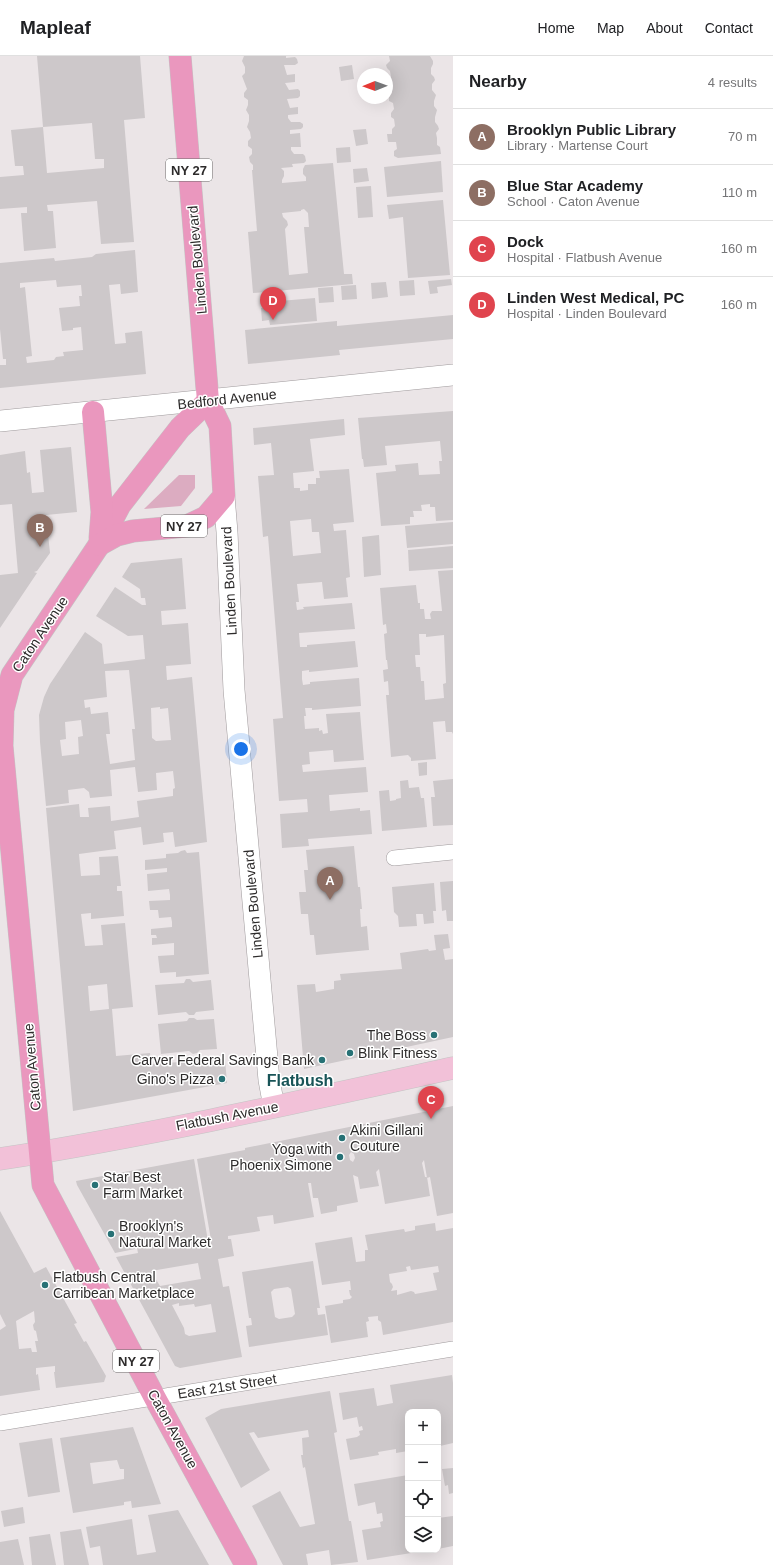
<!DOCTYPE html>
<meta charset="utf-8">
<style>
:root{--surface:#fff;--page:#f6f6f6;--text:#202124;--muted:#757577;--line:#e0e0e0;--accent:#277175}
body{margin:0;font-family:Helvetica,sans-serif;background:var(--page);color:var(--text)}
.controls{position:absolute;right:12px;bottom:12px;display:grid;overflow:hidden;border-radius:8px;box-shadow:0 4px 16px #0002}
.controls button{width:36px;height:36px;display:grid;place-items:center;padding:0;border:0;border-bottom:1px solid var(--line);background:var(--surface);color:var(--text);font:20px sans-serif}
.compass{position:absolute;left:357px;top:12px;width:36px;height:36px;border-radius:50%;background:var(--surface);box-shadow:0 4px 16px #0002;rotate:269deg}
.you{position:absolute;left:241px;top:693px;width:14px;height:14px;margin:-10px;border:3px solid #fff;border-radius:50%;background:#1a73e8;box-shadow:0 0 0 6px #1a73e833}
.badge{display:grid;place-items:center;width:26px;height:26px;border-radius:50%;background:var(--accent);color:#fff;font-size:13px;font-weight:700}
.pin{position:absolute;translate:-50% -33px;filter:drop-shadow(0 1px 2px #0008)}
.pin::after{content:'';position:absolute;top:21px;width:14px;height:12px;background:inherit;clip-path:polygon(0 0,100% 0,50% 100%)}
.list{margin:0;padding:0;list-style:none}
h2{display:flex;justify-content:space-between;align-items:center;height:52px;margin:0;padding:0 16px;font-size:17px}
h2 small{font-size:13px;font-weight:400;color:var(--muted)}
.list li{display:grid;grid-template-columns:26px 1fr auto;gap:12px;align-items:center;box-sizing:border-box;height:56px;padding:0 16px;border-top:1px solid var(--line)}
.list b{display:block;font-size:15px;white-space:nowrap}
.list p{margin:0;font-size:13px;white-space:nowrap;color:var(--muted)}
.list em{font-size:13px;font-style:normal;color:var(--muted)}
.icon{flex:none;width:22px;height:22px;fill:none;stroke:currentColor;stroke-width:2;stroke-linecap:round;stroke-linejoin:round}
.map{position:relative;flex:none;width:453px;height:1509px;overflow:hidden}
header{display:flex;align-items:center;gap:24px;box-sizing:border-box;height:56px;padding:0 20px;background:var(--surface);border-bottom:1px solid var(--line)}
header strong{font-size:19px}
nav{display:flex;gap:22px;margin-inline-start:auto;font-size:14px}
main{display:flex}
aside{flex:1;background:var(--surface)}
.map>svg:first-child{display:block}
.green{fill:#dcacc1}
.building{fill:#cdc8ca;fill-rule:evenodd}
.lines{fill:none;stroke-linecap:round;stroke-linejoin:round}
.street-casing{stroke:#9f9a9c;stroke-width:16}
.secondary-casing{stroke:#9f9a9c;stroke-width:22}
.primary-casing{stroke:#c4c4c4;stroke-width:23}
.highway-casing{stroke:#c4c4c4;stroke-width:23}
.street{stroke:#fff;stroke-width:15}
.secondary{stroke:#fff;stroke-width:21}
.primary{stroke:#f2c1d8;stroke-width:22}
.highway{stroke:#ea97be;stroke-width:22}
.poi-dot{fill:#277175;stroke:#fff;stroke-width:1.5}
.labels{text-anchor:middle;stroke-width:3;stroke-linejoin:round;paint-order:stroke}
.shield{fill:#fff;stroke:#6c6b6b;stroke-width:1}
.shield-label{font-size:13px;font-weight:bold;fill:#2d2b2b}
.street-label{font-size:14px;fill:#2d2b2b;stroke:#fff}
.poi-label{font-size:14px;fill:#2d2b2b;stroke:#fff;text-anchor:start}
.quarter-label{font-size:16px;font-weight:bold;fill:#185457;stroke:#fff}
</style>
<header>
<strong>Mapleaf</strong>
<nav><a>Home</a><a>Map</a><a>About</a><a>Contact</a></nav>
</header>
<main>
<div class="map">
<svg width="453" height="1509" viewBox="0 0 453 1509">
<rect width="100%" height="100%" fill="#ebe5e7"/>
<!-- green -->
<path class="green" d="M179,419H195V432L181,450L144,453Z"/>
<!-- building -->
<g class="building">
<path d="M37,0H140L145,62L124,64L134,186L101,188L97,145L47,149L48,155H53L56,192L24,195L21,157H27V151L0,153V121L24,119L23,110H15L11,74L43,71L47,117L104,112V103H95L92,67L43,71Z"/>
<path d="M244,0H286V2L295,1L297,3L298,7L295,9H284L287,19L295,18V26L285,27L289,34L298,33L300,35V40L298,42L287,43L290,52L298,51V58L288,59V62L291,66H300L303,68V71L301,73L290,74V78L300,77L301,91H291V94L294,98H303L305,100L306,105L304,107L292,108L293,111L281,112L284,115V120L282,124V127L306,125V121L303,118V113L305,109L333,107L344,218H352L353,228L253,237L248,176L257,175L252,114H253V109L250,106L249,101L252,98V93L248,90V85L251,82L250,76L247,71L249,65V59L246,54L248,49V44L244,41V37L247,33L242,20L245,17V11L242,5ZM304,153L308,157L309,171H304L308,217L289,219L285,173L288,169L287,165L283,161L282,157L301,155V154Z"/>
<path d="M389,0H430L433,5V8L431,12V18L434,21L435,24L432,28V34L436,39L434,45V50L437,54L435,61V66L438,70L439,73L436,77L437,82V89L440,91L441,98L398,102L394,100V95L397,93L396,86H388L387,78H392V73L395,70L394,63L391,61V57L394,53L393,47L389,45V41L392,37V31L388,28V25L391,21L390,15L387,12L386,9L390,5Z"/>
<path d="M352,9L354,23L341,25L339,11Z"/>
<path d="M366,73L368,88L356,90L353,74Z"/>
<path d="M350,91L351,106L337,107L336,92Z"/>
<path d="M441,105L443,136L387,141L384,111Z"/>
<path d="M367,112L369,125L354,127L353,113Z"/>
<path d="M371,130L373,161L358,162L356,131Z"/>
<path d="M443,144L450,219L408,222L403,161L389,163L387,149Z"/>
<path d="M135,194L138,236L121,238L120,228L109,229L115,288L126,287L125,277L142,275L146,318L0,332V309H6V303H3L0,273V207L54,202L55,205L92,201L96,198ZM56,224L57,231L81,229L82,240H79L80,250L59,252L62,275L73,274V272L81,271L83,294L63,296L64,300L56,301L54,304L27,307L26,301L32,300L25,231L20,232V227Z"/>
<path d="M451,223L452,229L437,231L438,237L430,238L428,225Z"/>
<path d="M414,224L415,239L400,240L399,225Z"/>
<path d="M386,226L388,241L372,243L371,227Z"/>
<path d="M356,229L357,243L342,244L341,230Z"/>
<path d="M333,231L334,246L319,247L318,232Z"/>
<path d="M315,242L317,265L270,269L269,264L262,265L261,252L268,251V246Z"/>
<path d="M453,259V283L339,294L340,299L248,308L245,274L337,265V270Z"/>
<path d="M453,355V464L436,465L435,451H430V448L421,449L422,455H413L414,461H410V468L381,470L376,417L396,415L395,409L418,407L419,419L440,418L439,405H442L440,385L385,390L387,409L364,411L363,403H362L358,362Z"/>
<path d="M344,363L345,379L310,383L314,415L293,417L294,432H300V435L308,434V428H316V422H320L319,415L349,413L354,466L333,468L334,475L346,474L350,521L346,522L348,541L324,543L322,526L297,528L299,546H296L297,554L304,553L303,551L352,547L355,573L299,577L300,591H307V589L355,585L358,611L309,616V614L302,615V623L303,629L310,628V626L359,622L361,650L312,654V652H305L306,660H304L305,673L319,672V675L322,674L323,678L328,677L326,658L360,656L364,704L334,706L333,694L309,696L310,708L302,709L303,716L366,711L368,736L329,739L330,755L360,752V755L370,754L372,778L308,783L309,790L282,792L280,758L308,756L307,743L279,745L273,663L283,662L268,480L263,481L258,420L274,419L271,387L254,389L253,372ZM311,463L312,476H319L321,497L293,500L290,465Z"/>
<path d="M71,391L77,456L46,459L50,497L37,515L34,516L37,517L0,572V519L18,517L12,448L0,449V399L25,395L27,417L30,416L32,437L44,436L40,394Z"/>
<path d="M453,466V488L407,492L405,470Z"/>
<path d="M379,479L381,519L364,521L362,481Z"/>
<path d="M453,490V512L409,515L408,494Z"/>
<path d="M182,502L186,553L161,555L162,569L188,567L191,608L166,610L167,624L192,621L207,786L175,791L173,776L163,777L164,786L143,789L141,771L114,775L116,793L79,798L81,820L100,819L99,801L118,800L121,830H117V835H122L124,860L91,863V857L81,858L85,890L103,889L101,869L125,867L133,951L112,953L116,1000L150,997L151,1008L225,1003L227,1027L73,1055L46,752L79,748L80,761H89L88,752L110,750L111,765L139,761L137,745L173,740V733L175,732L173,715L156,717L157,734L138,736L135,711L110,714L112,740L90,742L89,736L84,732L68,734L69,747L46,750L40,686L39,659L44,641L50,628L85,576L102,588L104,608L145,603L143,579L128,580L96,560L115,531L142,549H146L145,542H141L140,533L122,521L131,507ZM129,614L135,673H132L135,704L110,708L106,678H110L108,656L91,658L90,651L85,652L84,644L107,641L105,615ZM160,651V653L168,652L171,684L156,685L152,682L151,652ZM81,664L83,680L78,681L79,698L62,700L60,684L66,683L65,666ZM107,928L109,953L90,955L88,930Z"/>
<path d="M453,514V678L452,676H446L445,665L433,666L436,703L411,705V702L408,699L391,701L386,639H389L388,625L384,626L383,614L388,613L387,604H386L384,578L387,577L386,568L383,569L380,532L416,529L418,547H420V553H424L425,563H431L430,558L432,555H442L438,515ZM419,578H426V581L444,579L446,627L443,628L444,642L425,644L424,625H421L420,611H416L415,599H420Z"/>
<path d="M427,706V719L419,720L418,707Z"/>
<path d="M453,723V769L433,770L431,741H435L433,725Z"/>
<path d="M408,724L409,732L419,731L421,742H424L427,771L382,775L379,735L389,734L390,745L396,744V743L401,742L400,725Z"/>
<path d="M354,790L358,831H360L362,853H360L361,871L367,870L369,894L316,899L314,879H310L308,858H301L299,836H306L304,814H308L306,794Z"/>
<path d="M185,794L187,797L199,796L209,918L176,921V916L160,917L158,900L174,899V887L152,889V882H157L156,879H151V873L172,871V866L171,861L159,862L158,854H150L149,845L170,844V839L169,833L148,835L147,818L167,816V812L145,814V804L166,802V798L178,797L181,795Z"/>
<path d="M453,825V865H447L446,854L442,855L440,826Z"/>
<path d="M434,827L436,855H433L434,867L424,868L423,858H416L417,870L399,871L398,860L394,856L392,831Z"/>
<path d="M448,878L450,892L443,893L445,904L453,903V981L304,1013L297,929L315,928L316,936L334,933V925L341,924L340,918L402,913L400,897L428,893L429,895L436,894L434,879Z"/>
<path d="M186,923H190L193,926L211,924L214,954L196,956L194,959H189L186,956L158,959L155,929L184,927Z"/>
<path d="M189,962H194L197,964L214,963L217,993L200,994L197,997L193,998L189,995L161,998L158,968L187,965Z"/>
<path d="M453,1050V1157L437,1160L430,1121L427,1122L424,1104L422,1107L425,1121H427L430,1140L385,1148L379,1113L376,1116L379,1130L360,1133L358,1121L353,1119L358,1146L337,1150V1155L321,1158L318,1142H313L311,1127H308L314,1161L274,1168L273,1159L257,1161L260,1175L228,1180V1183H231L234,1200L218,1203L223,1231L229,1230L242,1301L180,1312L175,1310L116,1201L138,1197L135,1181H133L135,1193L115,1197L77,1129L76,1125L194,1103L208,1185L211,1184L197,1103L245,1094V1092ZM351,1096L354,1098L355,1102L353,1106L350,1104L349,1099ZM198,1207L201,1223L160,1230L151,1215ZM179,1247V1250L194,1248L195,1251L211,1248L216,1276L189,1280L185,1278L184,1272L172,1249Z"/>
<path d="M0,1155L34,1217L46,1211L77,1267L74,1268L84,1286L86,1285L106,1320L104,1326L56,1332L54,1316H55V1310L36,1312V1319L38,1318L40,1334L0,1340V1274L6,1270L0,1258ZM34,1255L35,1266L33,1269L34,1274L36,1275L38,1285H35L37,1296H32L31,1292L19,1293L16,1265Z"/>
<path d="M435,1167L436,1175L453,1172V1266L383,1279L381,1266L378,1264V1260L368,1261L369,1265L366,1266L368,1281L331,1287L325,1250L343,1247V1244L350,1243L352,1241L350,1239L349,1234H351L350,1225L322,1229L315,1187L352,1181L356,1206L365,1205V1194H368L365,1179L404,1173L405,1176L415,1174V1170ZM410,1210L411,1214L438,1210L439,1216L433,1217L437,1234L415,1238L414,1236L411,1235L397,1239V1234L391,1235L393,1231L392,1228L390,1226L389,1218L407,1215L406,1211Z"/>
<path d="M313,1205L320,1252H317L318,1259L325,1258L328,1279L249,1291L246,1270L252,1269L251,1262H249L242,1216ZM288,1231L291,1233L295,1258L292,1261L279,1263L275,1261L271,1236L274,1233Z"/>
<path d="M452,1319L453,1327V1387L440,1390L438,1376V1356H408V1395L396,1397V1393L378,1396L379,1399L350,1404L346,1383L357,1381L360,1379L359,1375L363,1374L362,1370L359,1371L357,1361L343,1364L339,1337L374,1332L377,1350L393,1347L390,1329Z"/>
<path d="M330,1335L337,1376L334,1377L349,1465H351L358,1506L331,1509L329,1494L306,1498L308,1509H283L252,1450L280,1435L300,1471L315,1468L305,1411L303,1412L301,1399H303L302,1382L309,1381L308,1374L258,1382L254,1376L249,1377L270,1414L241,1432L205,1362L221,1353Z"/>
<path d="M133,1371L161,1448L132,1452L131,1445L124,1446V1449L73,1457L60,1382ZM117,1404L120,1413H124V1423L93,1428L90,1407Z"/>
<path d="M52,1382L60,1436L28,1441L19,1387Z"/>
<path d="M453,1412V1437L449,1438L448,1429L445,1430L442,1413Z"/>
<path d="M408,1419V1494L424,1495L367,1504L362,1474L381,1471L380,1466L383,1465L382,1457L377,1458L375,1446L358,1450L354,1428Z"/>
<path d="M23,1451L25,1467L4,1471L1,1455Z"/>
<path d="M178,1454L209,1509H103L100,1490L90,1492L86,1471L132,1463L137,1499L156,1496L148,1459Z"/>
<path d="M453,1460V1490L438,1493V1462Z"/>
<path d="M81,1473L89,1509H64L60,1476Z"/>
<path d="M50,1478L56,1509H32L29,1481Z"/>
<path d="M18,1483L24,1509H0V1486Z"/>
</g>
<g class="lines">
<!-- street casing -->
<g class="street-casing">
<g id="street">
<path d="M394,802L453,796"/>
<path d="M0,1367L453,1293"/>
</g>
</g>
<!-- secondary casing -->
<g class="secondary-casing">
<g id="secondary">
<path d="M0,365L453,319"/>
<path d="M224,440L227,476L234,634L269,1024L274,1051"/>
</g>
</g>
<!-- primary casing -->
<g class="primary-casing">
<path id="primary" d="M0,1103C152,1079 303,1045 453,1012"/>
</g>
<!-- highway casing -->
<g class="highway-casing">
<g id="highway">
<path d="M208,345L180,372L120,449L99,489L12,619L3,654L2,690L43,1129L155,1342L246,1509"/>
<path d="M93,356L102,456L100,482"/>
<path d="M99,489L117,479L133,475L187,470L206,461L224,440L220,370L208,345L180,0"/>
</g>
</g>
<!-- street -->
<use href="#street" class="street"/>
<!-- secondary -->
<use href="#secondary" class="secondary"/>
<!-- primary -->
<use href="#primary" class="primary"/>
<!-- highway -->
<use href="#highway" class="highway"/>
</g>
<!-- markers -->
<g class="poi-dot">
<circle cx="434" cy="979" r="4"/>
<circle cx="350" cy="997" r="4"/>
<circle cx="322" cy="1004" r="4"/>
<circle cx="222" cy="1023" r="4"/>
<circle cx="342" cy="1082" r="4"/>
<circle cx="340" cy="1101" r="4"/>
<circle cx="95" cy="1129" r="4"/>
<circle cx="111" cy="1178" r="4"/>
<circle cx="45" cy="1229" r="4"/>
</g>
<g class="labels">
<!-- shield labels -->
<g class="shield">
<rect x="166" y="103" width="46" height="22" rx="3"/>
<rect x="161" y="459" width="46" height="22" rx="3"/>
<rect x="113" y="1294" width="46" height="22" rx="3"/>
</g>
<g class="shield-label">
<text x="189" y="119">NY 27</text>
<text x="184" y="475">NY 27</text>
<text x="136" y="1310">NY 27</text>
</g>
<!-- street labels -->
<g class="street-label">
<text transform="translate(197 204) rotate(-95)" y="5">Linden Boulevard</text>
<text transform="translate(227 343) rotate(-6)" y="5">Bedford Avenue</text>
<text transform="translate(229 525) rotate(-93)" y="5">Linden Boulevard</text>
<text transform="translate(40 578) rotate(-56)" y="5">Caton Avenue</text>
<text transform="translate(253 848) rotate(-95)" y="5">Linden Boulevard</text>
<text transform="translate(32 1011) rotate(-95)" y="5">Caton Avenue</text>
<text transform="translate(227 1060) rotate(-11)" y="5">Flatbush Avenue</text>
<text transform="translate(227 1330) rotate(-9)" y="5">East 21st Street</text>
<text transform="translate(173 1373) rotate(61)" y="5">Caton Avenue</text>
</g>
<!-- poi labels -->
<g class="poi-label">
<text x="426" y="984" text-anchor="end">The Boss</text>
<text x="358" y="1002">Blink Fitness</text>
<text x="314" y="1009" text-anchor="end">Carver Federal Savings Bank</text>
<text x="214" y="1028" text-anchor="end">Gino's Pizza</text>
<text x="350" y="1079">Akini Gillani<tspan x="350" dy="16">Couture</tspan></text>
<text x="332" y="1098" text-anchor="end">Yoga with<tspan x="332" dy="16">Phoenix Simone</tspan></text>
<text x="103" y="1126">Star Best<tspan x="103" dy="16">Farm Market</tspan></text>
<text x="119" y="1175">Brooklyn's<tspan x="119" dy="16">Natural Market</tspan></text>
<text x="53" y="1226">Flatbush Central<tspan x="53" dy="16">Carribean Marketplace</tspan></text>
</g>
<!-- quarter labels -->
<g class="quarter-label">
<text x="300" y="1030">Flatbush</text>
</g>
</g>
</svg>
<div class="controls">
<button>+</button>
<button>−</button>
<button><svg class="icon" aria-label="locate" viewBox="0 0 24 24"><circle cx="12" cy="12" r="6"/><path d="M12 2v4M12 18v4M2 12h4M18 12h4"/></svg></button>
<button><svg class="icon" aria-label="layers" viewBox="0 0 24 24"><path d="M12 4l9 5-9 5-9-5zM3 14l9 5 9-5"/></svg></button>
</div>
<svg class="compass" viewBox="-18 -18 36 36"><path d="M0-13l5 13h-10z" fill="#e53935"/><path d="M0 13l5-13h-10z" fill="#757577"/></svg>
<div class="you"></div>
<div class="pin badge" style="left:330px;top:844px;background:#8d6e63">A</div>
<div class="pin badge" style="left:40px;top:491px;background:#8d6e63">B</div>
<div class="pin badge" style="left:431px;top:1063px;background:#e0444e">C</div>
<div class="pin badge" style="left:273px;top:264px;background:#e0444e">D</div>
</div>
<aside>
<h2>Nearby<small>4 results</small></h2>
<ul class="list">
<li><span class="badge" style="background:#8d6e63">A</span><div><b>Brooklyn Public Library</b><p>Library · Martense Court</p></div><em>70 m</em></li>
<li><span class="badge" style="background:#8d6e63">B</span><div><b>Blue Star Academy</b><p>School · Caton Avenue</p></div><em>110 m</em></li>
<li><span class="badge" style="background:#e0444e">C</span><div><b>Dock</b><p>Hospital · Flatbush Avenue</p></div><em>160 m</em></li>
<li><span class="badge" style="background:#e0444e">D</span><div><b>Linden West Medical, PC</b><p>Hospital · Linden Boulevard</p></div><em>160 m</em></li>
</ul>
</aside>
</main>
